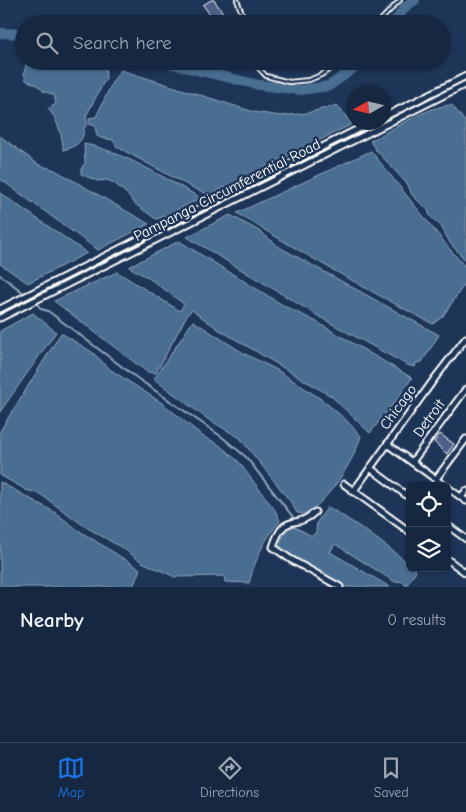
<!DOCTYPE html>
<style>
:root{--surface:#162841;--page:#23344c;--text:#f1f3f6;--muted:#9ea6b1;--line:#35445a;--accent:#1a73e8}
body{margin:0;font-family:"Comic Neue",sans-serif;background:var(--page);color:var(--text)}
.controls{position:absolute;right:15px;bottom:15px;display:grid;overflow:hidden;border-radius:8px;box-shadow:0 1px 4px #0004}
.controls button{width:45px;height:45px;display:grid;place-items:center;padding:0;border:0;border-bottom:1px solid var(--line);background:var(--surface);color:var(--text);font:25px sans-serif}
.compass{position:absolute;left:346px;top:85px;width:45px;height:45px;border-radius:50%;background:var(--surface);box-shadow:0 1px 4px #0004;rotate:262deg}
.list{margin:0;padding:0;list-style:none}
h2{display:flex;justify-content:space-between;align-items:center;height:65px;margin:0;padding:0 20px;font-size:21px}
h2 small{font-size:16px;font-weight:400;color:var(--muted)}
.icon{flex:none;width:28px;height:28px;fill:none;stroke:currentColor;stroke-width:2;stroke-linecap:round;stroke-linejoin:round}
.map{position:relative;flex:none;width:466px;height:587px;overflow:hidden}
.search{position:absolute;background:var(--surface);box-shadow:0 1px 4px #0004;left:15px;right:15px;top:15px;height:55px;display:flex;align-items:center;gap:12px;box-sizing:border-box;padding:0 18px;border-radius:28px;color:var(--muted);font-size:19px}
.sheet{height:155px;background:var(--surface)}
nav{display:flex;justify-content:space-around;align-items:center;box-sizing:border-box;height:70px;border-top:1px solid var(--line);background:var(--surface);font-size:14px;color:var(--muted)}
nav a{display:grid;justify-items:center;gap:2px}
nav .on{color:var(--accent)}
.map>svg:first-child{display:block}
.water{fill:#4a6e91;stroke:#92a8bd}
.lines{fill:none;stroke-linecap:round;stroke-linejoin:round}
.stream{stroke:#92a8bd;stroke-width:2}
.river{stroke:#4a6e91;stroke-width:10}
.building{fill:#506188;stroke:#fff}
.service-casing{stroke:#fff;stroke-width:6}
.minor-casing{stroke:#fff;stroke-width:9}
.service{stroke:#1d3557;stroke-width:2.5}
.minor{stroke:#1d3557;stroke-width:5}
.labels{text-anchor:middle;stroke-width:5;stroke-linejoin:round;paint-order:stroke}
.street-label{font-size:15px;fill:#fff;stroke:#1d3557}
</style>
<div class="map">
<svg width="466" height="587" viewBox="0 0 466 587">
<rect width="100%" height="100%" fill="#1d3557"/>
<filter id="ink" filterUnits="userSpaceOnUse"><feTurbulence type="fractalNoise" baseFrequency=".02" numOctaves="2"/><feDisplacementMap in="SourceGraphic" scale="10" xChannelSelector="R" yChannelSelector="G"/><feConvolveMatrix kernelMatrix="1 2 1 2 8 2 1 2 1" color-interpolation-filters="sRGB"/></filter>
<g filter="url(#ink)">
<!-- water -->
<g class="water">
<path d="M27,61L105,62L106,78L86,116L87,125L84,128C84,141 76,147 63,150C64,140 56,115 48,109L56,104L54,95L43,91L37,85L26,80L24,73Z"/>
<path d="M121,70L254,112L281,116L307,113L337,105L352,124L210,195L193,188L117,147L113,140L101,138L97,136L95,126L89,124V118L96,117L113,81Z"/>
<path d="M452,105L466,123V261L450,243L441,226L430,216L428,210L412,195L408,185L376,150L370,141C394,129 427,106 452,105Z"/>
<path d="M0,136L39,165L55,170L149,224L98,250L0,179Z"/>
<path d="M84,144C120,150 168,180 201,198L163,217L156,219L135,204L126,193L114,183L107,180L97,181L81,174V169L85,163Z"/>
<path d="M371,151L448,247L466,268V282L443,316L433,324C366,289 301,253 237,213Z"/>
<path d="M0,193L87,253L28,283L0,264Z"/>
<path d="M230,215L259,231L281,248L439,335L422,362L416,363L415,367L407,365L325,320L187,237Z"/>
<path d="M179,241L286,307L315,321L412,378L394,403L370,433L331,396L218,329L192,310L187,315L156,373L147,372L54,301L117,272L180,311L184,304L150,279L129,267Z"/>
<path d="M33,313L56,332L0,412V331Z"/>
<path d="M193,321L245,354L277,370L321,399L344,418L361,436C353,463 330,497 307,514L297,513L290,501L240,438L206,418L154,379Z"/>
<path d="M61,333L92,352L111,370L162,403L204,437L218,444L238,461L275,510L280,521C263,541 256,558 249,583L225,582L224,576L175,577L142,562L124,549L86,527L40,494L26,490L0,475V431Z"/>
<path d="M0,482L56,513L78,530L140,569L133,587H0Z"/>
<path d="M328,507C357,524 384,543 410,565V568H414L416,571L406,586L402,581L395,582L335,544L330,552L390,587H344L304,565L279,549C281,539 284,531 293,526L312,536L316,532L317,522Z"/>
</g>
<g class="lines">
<!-- stream -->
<g class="stream">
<path d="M0,275L32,299"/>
<path d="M36,302L41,309L48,311L137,378L222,437L246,457L293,517"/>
</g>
<!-- river -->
<g class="river">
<path d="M393,24L406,6L415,0"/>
<path d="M0,33L24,34"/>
<path d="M159,61L259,85L301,90L329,86L364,61"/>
</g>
</g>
<!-- building -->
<g class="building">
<path d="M211,0H214L231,24H217L203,5Z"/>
<path d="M440,434L454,444L447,454L434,442Z"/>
</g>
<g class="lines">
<!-- service casing -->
<g class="service-casing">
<g id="service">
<path d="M237,0L246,24"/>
<path d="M377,24L400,0"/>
<path d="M217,61L255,64L266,76L289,82L309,80L321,75L343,61"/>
</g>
</g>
<!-- minor casing -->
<g class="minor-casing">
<g id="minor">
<path d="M384,117L466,76"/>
<path d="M0,309L372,122"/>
<path d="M0,318L466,84"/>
<path d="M387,444L445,486"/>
<path d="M412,462L466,389"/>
<path d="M370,468L410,498"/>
<path d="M436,479L466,439"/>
<path d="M344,484L410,532"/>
<path d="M447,487L466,501"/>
<path d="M353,492L435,378L466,338"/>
<path d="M461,497L466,491"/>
<path d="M315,512C295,531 285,510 273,547L290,559L340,587"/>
<path d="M447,525L466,539"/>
<path d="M447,559L466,573"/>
</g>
</g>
<!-- service -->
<use href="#service" class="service"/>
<!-- minor -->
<use href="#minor" class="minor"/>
</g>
</g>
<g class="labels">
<!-- street labels -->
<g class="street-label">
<text transform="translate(227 190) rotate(-27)" y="5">Pampanga Circumferential Road</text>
<text transform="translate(398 407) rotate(-54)" y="5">Chicago</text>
<text transform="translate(429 418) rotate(-54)" y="5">Detroit</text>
</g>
</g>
</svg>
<div class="controls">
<button><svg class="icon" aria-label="locate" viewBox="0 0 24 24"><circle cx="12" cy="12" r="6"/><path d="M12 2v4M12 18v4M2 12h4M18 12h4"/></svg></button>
<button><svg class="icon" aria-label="layers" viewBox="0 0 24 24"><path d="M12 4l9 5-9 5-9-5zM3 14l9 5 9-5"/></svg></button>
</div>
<svg class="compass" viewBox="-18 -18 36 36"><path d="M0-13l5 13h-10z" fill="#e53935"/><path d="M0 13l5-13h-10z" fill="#9ea6b1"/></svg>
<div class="search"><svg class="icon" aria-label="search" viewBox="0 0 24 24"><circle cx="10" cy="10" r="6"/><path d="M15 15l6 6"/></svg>Search here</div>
</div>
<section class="sheet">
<h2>Nearby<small>0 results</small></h2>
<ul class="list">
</ul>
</section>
<nav>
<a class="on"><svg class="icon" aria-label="map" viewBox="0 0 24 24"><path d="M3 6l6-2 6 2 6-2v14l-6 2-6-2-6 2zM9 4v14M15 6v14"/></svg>Map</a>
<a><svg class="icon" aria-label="directions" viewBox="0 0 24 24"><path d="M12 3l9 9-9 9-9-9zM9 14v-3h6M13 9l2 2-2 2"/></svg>Directions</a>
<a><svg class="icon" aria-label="saved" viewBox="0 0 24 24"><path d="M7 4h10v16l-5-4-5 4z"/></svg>Saved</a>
</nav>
